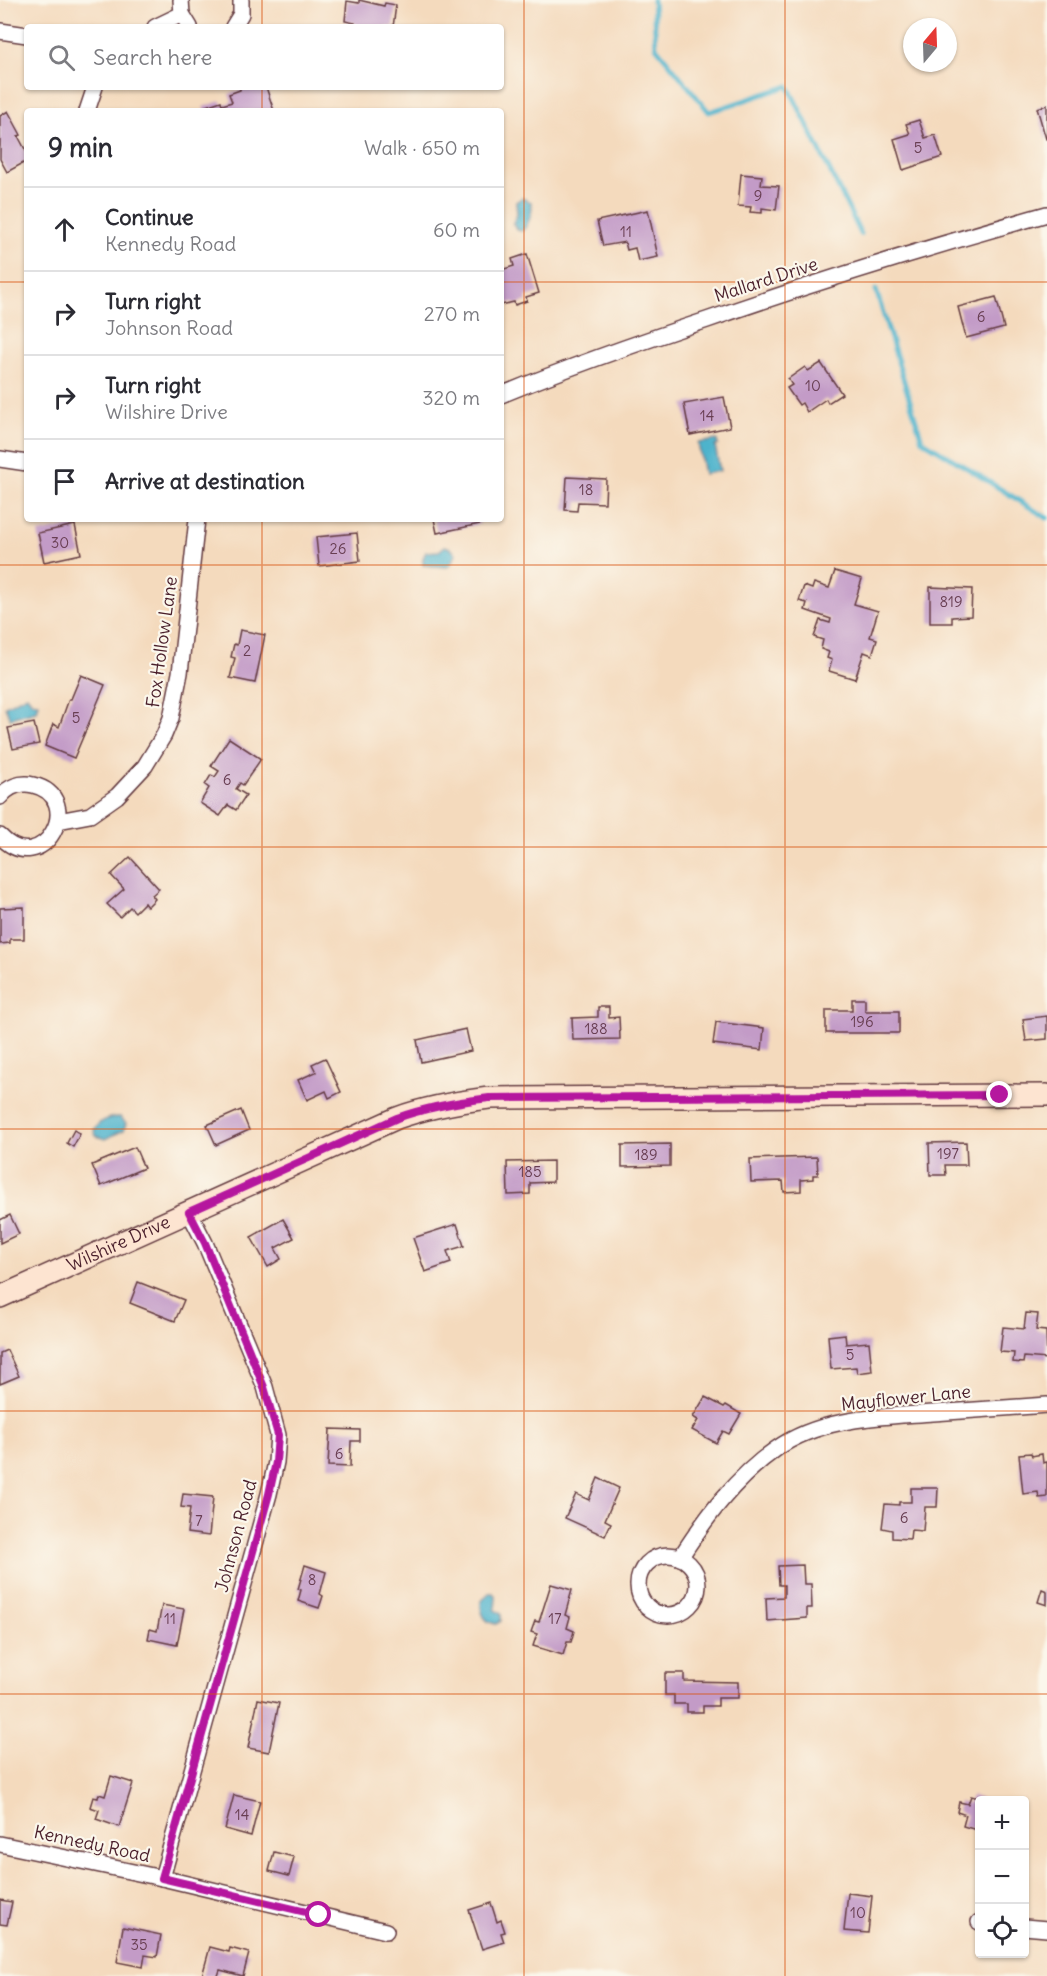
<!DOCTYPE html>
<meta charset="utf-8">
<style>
:root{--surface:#fff;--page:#f2f2f3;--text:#2b2b33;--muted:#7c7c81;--line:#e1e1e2}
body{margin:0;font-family:Delius,sans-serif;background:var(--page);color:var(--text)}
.controls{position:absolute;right:18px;bottom:18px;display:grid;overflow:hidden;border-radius:6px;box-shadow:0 2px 4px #0004}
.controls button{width:54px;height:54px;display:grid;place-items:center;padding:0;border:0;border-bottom:2px solid var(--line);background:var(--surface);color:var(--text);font:30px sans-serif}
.compass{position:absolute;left:903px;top:18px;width:54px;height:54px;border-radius:50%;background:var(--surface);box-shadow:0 2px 4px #0004;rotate:19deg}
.stop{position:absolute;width:18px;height:18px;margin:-14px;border:4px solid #b5179e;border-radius:50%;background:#fff}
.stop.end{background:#b5179e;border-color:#fff;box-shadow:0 2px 6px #0008}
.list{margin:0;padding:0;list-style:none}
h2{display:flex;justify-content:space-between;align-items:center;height:78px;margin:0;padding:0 24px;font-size:26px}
h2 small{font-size:20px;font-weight:400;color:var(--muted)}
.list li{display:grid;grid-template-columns:39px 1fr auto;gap:18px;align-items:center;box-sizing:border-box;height:84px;padding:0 24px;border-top:2px solid var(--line)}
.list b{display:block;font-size:22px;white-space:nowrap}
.list p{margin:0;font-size:20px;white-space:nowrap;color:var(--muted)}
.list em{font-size:20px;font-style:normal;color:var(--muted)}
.icon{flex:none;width:33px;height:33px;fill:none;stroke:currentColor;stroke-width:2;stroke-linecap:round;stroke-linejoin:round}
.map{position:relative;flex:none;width:1047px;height:1976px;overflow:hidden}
.search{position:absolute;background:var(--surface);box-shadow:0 2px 4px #0004;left:24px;top:24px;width:480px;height:66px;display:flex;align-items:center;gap:15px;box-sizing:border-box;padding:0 21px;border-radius:6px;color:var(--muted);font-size:22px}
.panel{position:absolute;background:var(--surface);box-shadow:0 2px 4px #0004;left:24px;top:108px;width:480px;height:414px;border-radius:6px}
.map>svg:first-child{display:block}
.water{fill:#4db3cc;stroke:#4c697c;stroke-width:1.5}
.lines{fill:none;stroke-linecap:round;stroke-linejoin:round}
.stream{stroke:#4db3cc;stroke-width:5}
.building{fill:#c39bc7}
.street-casing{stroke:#643b41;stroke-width:18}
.secondary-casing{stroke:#643b41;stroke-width:24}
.street{stroke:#fff;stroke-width:15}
.secondary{stroke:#fde4d1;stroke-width:21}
.route{stroke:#b5179e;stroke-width:8}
.grid{fill:none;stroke:#d8530f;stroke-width:1.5;stroke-opacity:0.55}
.labels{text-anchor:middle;stroke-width:4.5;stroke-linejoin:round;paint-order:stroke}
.number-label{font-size:15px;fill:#683e52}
.street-label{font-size:18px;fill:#4a1f2b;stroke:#fbf7ec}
</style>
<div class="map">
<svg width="1047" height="1976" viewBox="0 0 1047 1976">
<rect width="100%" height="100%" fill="#fbf7ec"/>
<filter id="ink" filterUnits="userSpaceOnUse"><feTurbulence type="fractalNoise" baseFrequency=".0167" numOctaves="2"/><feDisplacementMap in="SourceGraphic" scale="12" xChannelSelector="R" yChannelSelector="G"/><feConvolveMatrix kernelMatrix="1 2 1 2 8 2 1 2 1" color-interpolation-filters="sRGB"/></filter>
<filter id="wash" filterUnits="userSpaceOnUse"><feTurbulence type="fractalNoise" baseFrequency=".008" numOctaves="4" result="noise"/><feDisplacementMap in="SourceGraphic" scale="24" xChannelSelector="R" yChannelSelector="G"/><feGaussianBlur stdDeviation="1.35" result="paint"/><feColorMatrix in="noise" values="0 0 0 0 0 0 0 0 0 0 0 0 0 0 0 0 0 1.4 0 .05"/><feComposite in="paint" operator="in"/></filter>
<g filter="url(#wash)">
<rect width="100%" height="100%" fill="#f4dabd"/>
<!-- water -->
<g class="water">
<path d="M522,198L531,202C534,210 528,226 522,231L517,230L513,223L517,214L516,202Z"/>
<path d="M717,440L718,445L715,446L720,471L704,474L698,443Z"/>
<path d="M445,546L450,548L456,554L450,565L447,567L423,565V558L426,552L439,551Z"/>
<path d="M27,695L32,702L38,703L36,711L10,718L5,706Z"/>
<path d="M120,1117L126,1123L124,1130L105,1139L96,1136L94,1130C98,1121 110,1117 120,1117Z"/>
<path d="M489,1593H493L496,1597L495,1610L501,1614V1621L496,1624C484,1622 481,1614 481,1602Z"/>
</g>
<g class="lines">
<!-- stream -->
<g class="stream">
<path d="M653,0L656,47L709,112L788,86L861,234"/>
<path d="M876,290L922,440L1047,518"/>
</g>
</g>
<g id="blocks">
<!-- building -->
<g class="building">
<path d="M359,0L384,6L385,3L396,5L393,27H355V23L345,21L347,1L359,3Z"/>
<path d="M240,87H266L274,111H205L203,107L221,101L222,105L232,102L229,94L240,90Z"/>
<path d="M1047,105V139H1046L1037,108Z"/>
<path d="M8,111L21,135L18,136L27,153V161L7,172L0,159V116Z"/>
<path d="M919,120L925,138L935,135L942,157L903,170L894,139L910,134L906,124Z"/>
<path d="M741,174L762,176L761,185L779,186L776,210L762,208V213L750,212L751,207L738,206Z"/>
<path d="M648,210L658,257L638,261L635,248L627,250L625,242L603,246L597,221Z"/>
<path d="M527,254L539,293L526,297L527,301L515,305L514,302L501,305V270L514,266L512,259Z"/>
<path d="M996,297L1004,328L966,338L958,307Z"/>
<path d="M821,363L842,394L828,403L826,399L807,412L802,403L799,405L787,388L792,385L788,379L805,367L808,371Z"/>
<path d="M724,397L730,427L690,435L684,404Z"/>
<path d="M567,477L606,479L605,503L578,502L577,511L565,510Z"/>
<path d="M434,519H479L480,524L437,533Z"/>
<path d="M75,525L81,554L44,562L38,533Z"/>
<path d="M357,533L360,561L319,566L316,537Z"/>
<path d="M835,571L862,579L854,604L878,611L870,637L877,639L872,655L864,652L855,679L829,671L832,660L827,658L829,652L821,649L823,640L814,637L820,620L830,623L831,619L805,610L807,603L799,601L804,586L812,589L814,583L829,588Z"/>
<path d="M930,587L972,589L971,616L952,617V623H930Z"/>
<path d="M240,630L265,635L255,683L230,678L235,658L231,657L234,644L237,645Z"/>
<path d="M81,675L105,685L74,758L45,746L53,724L59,727L69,699H71Z"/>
<path d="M34,723L39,744L13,749L8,728Z"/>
<path d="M229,738L261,759L243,785L240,783L236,789L246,795L236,810L228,805L220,816L200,803L209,788L205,785L211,775L215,777L219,771L211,766Z"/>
<path d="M130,857L159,889L152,895L155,899L147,907L144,903L135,912L130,907L120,917L107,904L124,889L111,875Z"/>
<path d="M24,907V939H10V943L0,944V908Z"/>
<path d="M852,999H865V1011H899V1033H826V1010H852Z"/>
<path d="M598,1007H609V1018L619,1017L620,1039L573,1040L572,1018L598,1017Z"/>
<path d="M1047,1016V1039L1026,1041L1023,1019Z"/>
<path d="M716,1022L764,1028L762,1050L713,1044Z"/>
<path d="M466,1029L471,1051L421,1062L417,1040Z"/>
<path d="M325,1058L341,1092L329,1098L326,1091L307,1100L298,1080L316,1072L312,1064Z"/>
<path d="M241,1110L249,1130L216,1145L207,1125Z"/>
<path d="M74,1130L80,1134L73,1147L67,1143Z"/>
<path d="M966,1142L967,1165H945L946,1175H930L929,1143Z"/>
<path d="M670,1144V1166L622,1167V1145Z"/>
<path d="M135,1147L144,1168L101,1186L92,1165Z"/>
<path d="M817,1157L818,1175H813V1179L801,1180V1191L784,1192L783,1181L751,1182L750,1159Z"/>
<path d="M553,1161V1182L530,1183V1194L508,1195L507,1162Z"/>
<path d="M10,1215L19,1234L0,1243V1220Z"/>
<path d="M283,1219L294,1238L275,1248L281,1259L268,1267L251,1237Z"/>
<path d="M457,1224L464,1246L447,1251L451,1263L425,1272L413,1238Z"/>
<path d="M138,1282L184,1300L175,1321L130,1303Z"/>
<path d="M1026,1313L1038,1314L1036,1330L1046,1331L1047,1359L1024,1357L1023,1363L1013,1362L1014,1353L1000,1352L1003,1327L1024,1329Z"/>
<path d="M845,1334L846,1344L869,1342L872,1371L857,1373L856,1367L831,1369L828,1336Z"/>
<path d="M7,1350L19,1376L0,1384V1353Z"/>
<path d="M705,1397L724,1407L726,1405L741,1414L729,1434L723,1431L716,1443L692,1430L698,1420L693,1417Z"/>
<path d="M330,1429L360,1430V1441H351L350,1467L328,1466Z"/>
<path d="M1031,1453L1032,1456L1042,1454L1043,1463L1047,1462V1497L1039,1498L1038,1492L1023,1494L1019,1454Z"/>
<path d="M598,1478L619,1488L605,1520L611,1523L605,1536L565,1518L576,1494L589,1500Z"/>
<path d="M911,1488H938L937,1507H925L923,1531L911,1530L910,1539L892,1538V1530L882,1528L885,1504L899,1505V1502H911Z"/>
<path d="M183,1494L213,1497L209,1536L187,1533L190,1508L181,1507Z"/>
<path d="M305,1565L326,1572L320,1594L323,1596L319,1608L298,1601L301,1590L298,1589Z"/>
<path d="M803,1565L804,1584H811L812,1608H807V1618L767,1621L766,1598L784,1597V1585H779L778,1566Z"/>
<path d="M551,1584L572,1590L565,1615L570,1617L567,1628L574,1631L571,1642H567L563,1655L533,1646L537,1634L531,1632L535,1621L539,1622Z"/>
<path d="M1042,1589L1047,1591V1605L1038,1602Z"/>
<path d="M162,1605L184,1609L177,1645L148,1639L150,1629L157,1631Z"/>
<path d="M665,1673H684V1681L738,1682V1698H718V1706H703V1712H687V1704H674V1695H665Z"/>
<path d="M258,1699L279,1703L269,1752L248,1748Z"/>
<path d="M111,1776L133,1783L119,1827L96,1819L99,1810L90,1807L93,1797L98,1798L99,1794L105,1796Z"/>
<path d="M234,1795L260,1801L251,1836L225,1829Z"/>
<path d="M971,1796L986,1800H980V1831L963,1826L966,1815L957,1812L959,1802L968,1804Z"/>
<path d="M274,1852L294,1857L289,1876L269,1871Z"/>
<path d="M848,1893L872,1896L868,1933L844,1931Z"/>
<path d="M0,1900L12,1902L7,1925L0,1924Z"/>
<path d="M491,1903L497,1922L501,1920L505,1932L501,1933L504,1942L482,1949L469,1910Z"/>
<path d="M123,1927L161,1935L157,1957L145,1955L143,1967L117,1962Z"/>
<path d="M210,1947L229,1952L230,1948L249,1953L243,1976L220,1970L218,1976H202Z"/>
</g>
</g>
</g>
<g filter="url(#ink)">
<use href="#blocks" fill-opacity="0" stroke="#643b41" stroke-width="1.5"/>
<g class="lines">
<!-- street casing -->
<g class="street-casing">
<g id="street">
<path d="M181,0L182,14L190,27"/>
<path d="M155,27L182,14"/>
<path d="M233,27L241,14V0"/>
<path d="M0,31L27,35"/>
<path d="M87,111L95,87"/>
<path d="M501,395C569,367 637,343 707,320C819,281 933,246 1047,214"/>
<path d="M0,459L27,463"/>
<path d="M0,797C8,787 20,782 33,785C87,797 43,882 0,836"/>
<path d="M58,821L90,815L117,796L145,766L164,735L171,718L180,673L197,519"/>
<circle cx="668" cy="1585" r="30"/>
<path d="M680,1558C707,1516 735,1478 776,1449C821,1417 880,1417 933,1413C971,1410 1009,1408 1047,1405"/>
<path d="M0,1844L162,1878L386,1931"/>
<path d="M162,1878L269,1494L276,1462L278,1435L265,1387L205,1243L189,1212"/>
<path d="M979,1922H980"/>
<path d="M1024,1927L1047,1929"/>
</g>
</g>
<!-- secondary casing -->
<g class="secondary-casing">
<g id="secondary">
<path id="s1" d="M0,1297L397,1118C427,1107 457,1102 489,1098L1047,1095"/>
</g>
</g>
<!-- street -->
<use href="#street" class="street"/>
<!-- secondary -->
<use href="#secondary" class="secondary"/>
</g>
</g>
<g class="lines" filter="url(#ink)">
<!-- route -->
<path class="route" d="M319,1915L162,1878L269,1494L276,1462L278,1435L264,1387L205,1243L189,1212L397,1118C427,1107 457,1102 489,1098L1000,1095"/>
</g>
<!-- grid -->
<path class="grid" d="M262,0V27M524,0V1976M785,0V1976M262,87V111M0,282H27M501,282H1047M262,519V1976M0,565H1047M0,847H1047M0,1129H1047M0,1411H1047M0,1694H1047"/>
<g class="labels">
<!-- number labels -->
<g class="number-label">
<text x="918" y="153">5</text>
<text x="758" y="201">9</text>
<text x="626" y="237">11</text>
<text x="981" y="322">6</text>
<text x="813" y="391">10</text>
<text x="707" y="421">14</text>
<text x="586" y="495">18</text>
<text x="60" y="548">30</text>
<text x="338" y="554">26</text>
<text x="951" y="607">819</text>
<text x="247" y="656">2</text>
<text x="76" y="723">5</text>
<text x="227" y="785">6</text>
<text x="862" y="1027">196</text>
<text x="596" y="1034">188</text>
<text x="948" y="1159">197</text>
<text x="646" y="1160">189</text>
<text x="530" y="1177">185</text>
<text x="850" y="1360">5</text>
<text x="339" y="1459">6</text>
<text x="904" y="1523">6</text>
<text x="199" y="1526">7</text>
<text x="312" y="1585">8</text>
<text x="170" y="1624">11</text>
<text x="555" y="1624">17</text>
<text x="242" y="1820">14</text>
<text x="858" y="1918">10</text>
<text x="139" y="1950">35</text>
</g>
<!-- street labels -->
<g class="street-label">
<text transform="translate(766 280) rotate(-18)" y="6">Mallard Drive</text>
<text transform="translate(162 642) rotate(-82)" y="6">Fox Hollow Lane</text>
<text dy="6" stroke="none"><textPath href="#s1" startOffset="130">Wilshire Drive</textPath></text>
<text transform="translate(906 1398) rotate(-6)" y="6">Mayflower Lane</text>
<text transform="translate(236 1536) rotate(-75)" y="6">Johnson Road</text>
<text transform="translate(92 1844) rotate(12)" y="6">Kennedy Road</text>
</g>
</g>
</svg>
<div class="controls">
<button>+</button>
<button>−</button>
<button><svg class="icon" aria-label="locate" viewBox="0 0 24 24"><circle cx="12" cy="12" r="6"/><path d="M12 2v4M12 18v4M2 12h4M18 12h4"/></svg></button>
</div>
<svg class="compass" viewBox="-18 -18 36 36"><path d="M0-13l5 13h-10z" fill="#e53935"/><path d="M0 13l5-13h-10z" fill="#7c7c81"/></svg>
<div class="stop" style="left:319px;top:1915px"></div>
<div class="stop end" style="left:1000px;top:1095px"></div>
<div class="search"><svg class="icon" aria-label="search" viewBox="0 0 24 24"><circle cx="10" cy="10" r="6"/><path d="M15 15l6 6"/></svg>Search here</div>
<section class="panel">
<h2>9 min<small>Walk · 650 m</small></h2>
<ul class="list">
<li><svg class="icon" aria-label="ahead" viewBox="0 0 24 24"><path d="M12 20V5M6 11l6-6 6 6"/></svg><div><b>Continue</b><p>Kennedy Road</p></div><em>60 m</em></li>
<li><svg class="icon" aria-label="right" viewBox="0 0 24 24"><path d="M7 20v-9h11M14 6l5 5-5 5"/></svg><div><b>Turn right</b><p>Johnson Road</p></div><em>270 m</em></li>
<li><svg class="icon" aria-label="right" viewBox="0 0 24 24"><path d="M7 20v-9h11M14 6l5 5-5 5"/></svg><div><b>Turn right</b><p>Wilshire Drive</p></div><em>320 m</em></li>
<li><svg class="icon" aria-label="arrive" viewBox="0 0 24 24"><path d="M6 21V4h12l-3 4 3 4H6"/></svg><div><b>Arrive at destination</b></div></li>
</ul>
</section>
</div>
